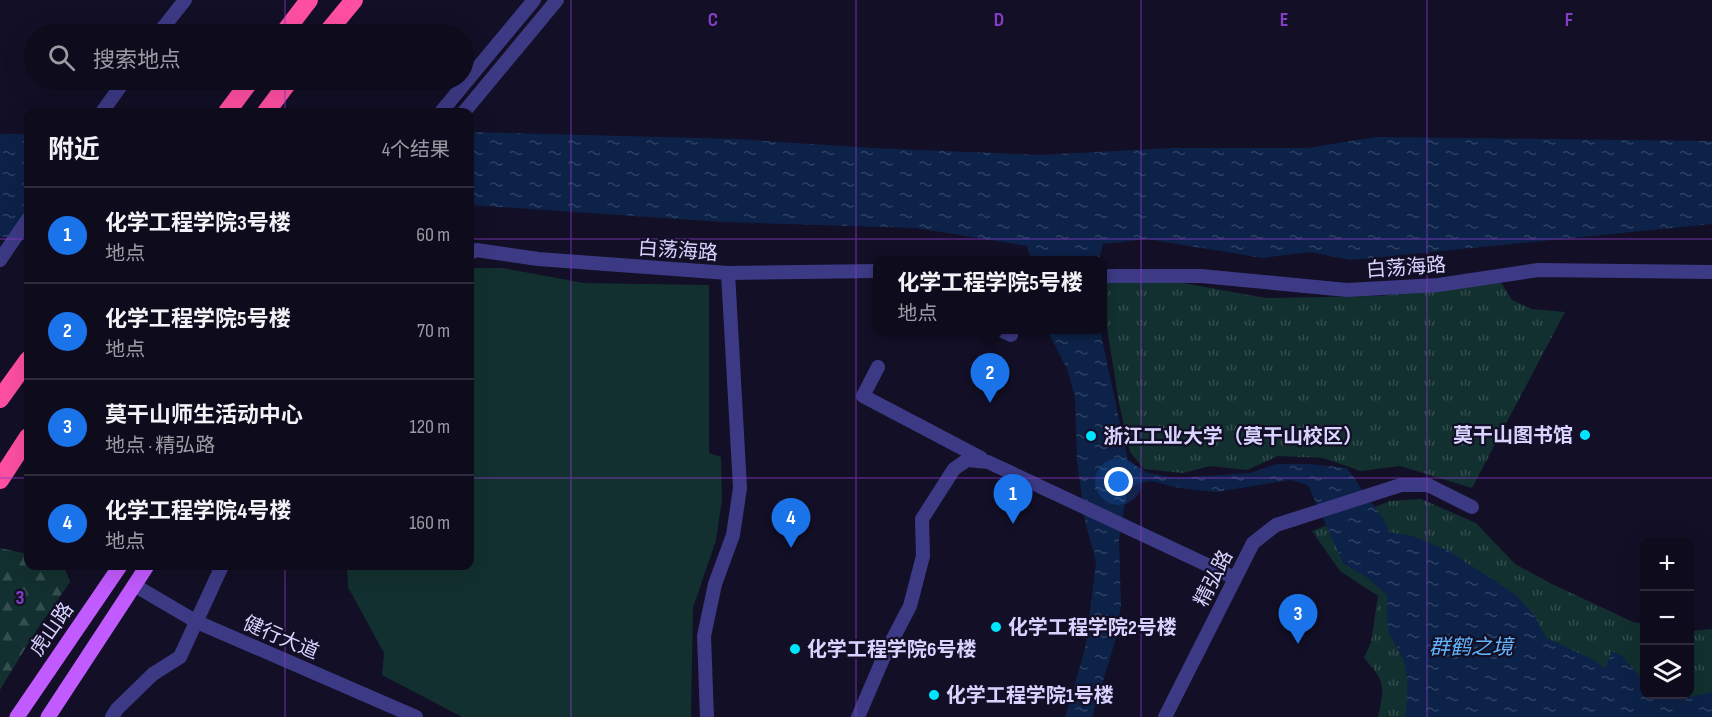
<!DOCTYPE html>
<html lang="zh">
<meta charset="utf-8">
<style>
:root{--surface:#0e0b1c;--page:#171425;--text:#f1f3f6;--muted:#9b9ba3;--line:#2e2b3b;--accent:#1a73e8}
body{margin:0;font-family:"Sofia Sans Condensed","Noto Sans SC",sans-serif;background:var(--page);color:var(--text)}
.controls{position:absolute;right:18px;bottom:18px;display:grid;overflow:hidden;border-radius:12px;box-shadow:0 6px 24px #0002}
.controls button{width:54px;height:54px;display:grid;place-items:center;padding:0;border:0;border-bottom:2px solid var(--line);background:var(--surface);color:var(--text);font:30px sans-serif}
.you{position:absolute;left:1119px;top:482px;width:21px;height:21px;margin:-15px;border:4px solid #fff;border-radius:50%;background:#1a73e8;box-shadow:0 0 0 9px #1a73e833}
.badge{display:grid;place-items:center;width:39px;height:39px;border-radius:50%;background:var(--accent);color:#fff;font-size:20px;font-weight:700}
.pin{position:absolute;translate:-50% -50px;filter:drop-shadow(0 2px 3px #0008)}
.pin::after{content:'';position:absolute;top:32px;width:21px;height:18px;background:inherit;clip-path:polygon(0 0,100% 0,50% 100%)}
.popup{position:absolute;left:873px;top:256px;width:234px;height:78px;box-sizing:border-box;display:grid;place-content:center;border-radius:12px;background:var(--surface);filter:drop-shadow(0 2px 4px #0005);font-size:20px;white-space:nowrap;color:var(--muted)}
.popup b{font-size:22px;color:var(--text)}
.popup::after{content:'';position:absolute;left:50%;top:100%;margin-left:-12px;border:12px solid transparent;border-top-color:var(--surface)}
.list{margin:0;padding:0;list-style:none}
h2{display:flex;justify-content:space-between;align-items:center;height:78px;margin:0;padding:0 24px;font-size:26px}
h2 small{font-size:20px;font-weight:400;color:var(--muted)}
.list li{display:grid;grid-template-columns:39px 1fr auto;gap:18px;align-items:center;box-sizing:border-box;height:96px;padding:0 24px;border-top:2px solid var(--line)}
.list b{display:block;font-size:22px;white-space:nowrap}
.list p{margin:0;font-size:20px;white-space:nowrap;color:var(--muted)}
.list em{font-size:20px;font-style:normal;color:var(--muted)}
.icon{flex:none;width:33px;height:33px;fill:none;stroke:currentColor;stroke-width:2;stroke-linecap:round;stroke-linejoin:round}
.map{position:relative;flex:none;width:1712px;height:717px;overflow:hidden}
.search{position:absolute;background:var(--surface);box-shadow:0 6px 24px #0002;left:24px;top:24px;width:450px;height:66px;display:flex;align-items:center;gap:15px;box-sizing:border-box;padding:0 21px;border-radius:33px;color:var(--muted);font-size:22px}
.panel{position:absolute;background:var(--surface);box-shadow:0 6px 24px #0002;left:24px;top:108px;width:450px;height:462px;border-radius:12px}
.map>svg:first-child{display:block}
.green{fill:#12302f}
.forest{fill:url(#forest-firs)}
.park{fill:url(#park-tufts)}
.water{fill:url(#water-ripples)}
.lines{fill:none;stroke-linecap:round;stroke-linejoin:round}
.minor{stroke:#3d3a85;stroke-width:14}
.major{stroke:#c25bff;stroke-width:15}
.highway{stroke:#ff4fa3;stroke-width:18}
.grid{fill:none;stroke:#843dc5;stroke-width:1.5;stroke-opacity:0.55}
.poi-dot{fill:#00e5ff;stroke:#130f26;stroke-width:2}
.labels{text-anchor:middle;stroke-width:4.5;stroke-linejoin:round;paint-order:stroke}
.street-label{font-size:20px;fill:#d9d4ff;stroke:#130f26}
.poi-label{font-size:20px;font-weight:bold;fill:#d9d4ff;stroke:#130f26;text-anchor:start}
.water-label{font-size:21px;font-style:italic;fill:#62b6ff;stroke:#130f26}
.grid-label{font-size:20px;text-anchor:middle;font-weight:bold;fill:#843dc5;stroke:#130f26;stroke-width:4.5;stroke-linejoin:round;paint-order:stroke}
</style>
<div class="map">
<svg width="1712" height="717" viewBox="0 0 1712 717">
<defs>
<pattern id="forest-firs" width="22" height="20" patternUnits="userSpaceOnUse" patternTransform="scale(1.5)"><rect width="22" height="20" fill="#12302f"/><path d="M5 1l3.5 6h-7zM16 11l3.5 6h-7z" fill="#344d4e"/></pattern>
<pattern id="park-tufts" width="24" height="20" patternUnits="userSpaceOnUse" patternTransform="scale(1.5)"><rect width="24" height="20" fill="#12302f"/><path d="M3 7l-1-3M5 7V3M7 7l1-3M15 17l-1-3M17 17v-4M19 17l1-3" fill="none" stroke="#344d4e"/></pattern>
<pattern id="water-ripples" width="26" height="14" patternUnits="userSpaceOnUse" patternTransform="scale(1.5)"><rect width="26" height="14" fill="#0c2248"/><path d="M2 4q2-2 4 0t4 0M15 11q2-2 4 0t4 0" fill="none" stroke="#2f4163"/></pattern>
</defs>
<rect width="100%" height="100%" fill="#130f26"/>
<!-- green -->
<path class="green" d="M470,268H503L584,283L709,285V453L721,457L722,500L716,540L693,608L691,717H462L382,675L384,653L348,587L347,566H470Z"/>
<!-- forest -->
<path class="forest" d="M0,548L28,554V566H64L70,582L32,637L0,690Z"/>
<!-- park -->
<g class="park">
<path d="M1166,280L1266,298L1380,296L1500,281L1512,300L1532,309L1565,312L1472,488L1400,466L1361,471L1323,458L1278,456L1247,470L1210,466L1183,473L1144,469L1130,452L1119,403L1103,303L1102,283Z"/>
<path d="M1421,499L1476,523L1515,564L1552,584L1633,622L1644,624V694H1690V631L1712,629V717H1378C1385,686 1385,681 1364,658L1371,642L1378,596L1340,571L1312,531L1390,501Z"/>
</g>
<!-- water -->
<g class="water">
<path d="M470,132L737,139L872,148L1040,155L1170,148H1307L1376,137L1712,141V224L1351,260L1310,252L1263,258L1147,239L1103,244L1099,260H1031L1027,246L916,228L723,222L470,205Z"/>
<rect x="0" y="134" width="28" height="103"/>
<path d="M1047,330H1100L1128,461L1148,473L1175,478L1250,473L1277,464H1310L1347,468L1384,520L1389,532L1412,536L1447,550L1515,594L1535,616L1546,638L1596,661L1605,669L1612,651L1622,656L1644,681V694C1653,695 1660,695 1669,697C1683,699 1698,695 1712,692V717H1405C1408,695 1410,674 1400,653C1397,646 1391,640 1389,632C1386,620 1387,607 1387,595L1366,577L1343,563L1308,485L1290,480L1216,492L1179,488L1151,481L1136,484L1127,491L1119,540L1121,605L1117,635L1092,717H1065L1085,649L1096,562L1085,521L1077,460L1075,397L1067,369Z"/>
</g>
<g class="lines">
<!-- minor -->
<g class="minor">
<path d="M158,34L185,0"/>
<path d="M102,112L125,80"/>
<path d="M441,112L534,0"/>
<path d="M464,112L557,0"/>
<path d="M470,253L476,250L538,259L728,273L878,271"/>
<path d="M0,260L28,219"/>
<path d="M1102,276H1201L1347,290L1438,285L1538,270L1712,272"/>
<path d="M1000,330L1011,335"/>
<path d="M878,367L863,396L981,458"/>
<path d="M134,585L197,622L416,717"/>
<path d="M112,717L117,709L153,674L180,657L222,566"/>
<path d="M707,717L704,636L715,584L733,535L740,488L728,273"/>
<path d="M858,717L885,654L910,606L923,556L922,519L954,469L967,460L988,462L1235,578"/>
<path d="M1165,717L1253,543L1276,525L1401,485H1428L1472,507"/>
</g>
<!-- major -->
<g class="major">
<path d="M17,717L120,566"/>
<path d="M48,717L147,566"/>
</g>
<!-- highway -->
<g class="highway">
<path d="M283,34L309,0"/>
<path d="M326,34L354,0"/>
<path d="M227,112L251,80"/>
<path d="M266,112L290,80"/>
<path d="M0,399L28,360"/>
<path d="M0,480L28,437"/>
</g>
</g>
<!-- grid -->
<path class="grid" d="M285,0V34M571,0V717M856,0V717M1141,0V717M1427,0V717M285,80V112M0,239H28M470,239H1712M0,478H28M470,478H1712M285,566V717"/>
<!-- markers -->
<g class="poi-dot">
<circle cx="1585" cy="435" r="6"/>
<circle cx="1091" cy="436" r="6"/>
<circle cx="996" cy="627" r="6"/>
<circle cx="795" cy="649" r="6"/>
<circle cx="934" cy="695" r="6"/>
</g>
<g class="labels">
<!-- street labels -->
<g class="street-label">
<text transform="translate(678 250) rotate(4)" y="7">白荡海路</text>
<text transform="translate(1406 267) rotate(-4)" y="7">白荡海路</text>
<text transform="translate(1213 578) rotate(-63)" y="7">精弘路</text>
<text transform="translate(51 629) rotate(-55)" y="7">虎山路</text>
<text transform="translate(281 637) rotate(23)" y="7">健行大道</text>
</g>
<!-- poi labels -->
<g class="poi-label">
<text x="1573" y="442" text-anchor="end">莫干山图书馆</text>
<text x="1103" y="443">浙江工业大学（莫干山校区）</text>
<text x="1008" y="634">化学工程学院2号楼</text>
<text x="807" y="656">化学工程学院6号楼</text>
<text x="946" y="702">化学工程学院1号楼</text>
</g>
<!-- water labels -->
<g class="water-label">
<text x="1471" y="654">群鹤之境</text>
</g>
</g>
<g class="grid-label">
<text x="713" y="26">C</text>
<text x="999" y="26">D</text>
<text x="1284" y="26">E</text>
<text x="1569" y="26">F</text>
<text x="20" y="604">3</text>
</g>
</svg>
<div class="controls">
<button>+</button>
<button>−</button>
<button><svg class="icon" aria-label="layers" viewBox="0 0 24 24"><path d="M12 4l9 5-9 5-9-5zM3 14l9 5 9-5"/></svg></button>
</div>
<div class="you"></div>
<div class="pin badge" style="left:1013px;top:524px">1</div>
<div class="pin badge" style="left:990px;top:403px">2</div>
<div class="popup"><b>化学工程学院5号楼</b>地点</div>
<div class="pin badge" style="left:1298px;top:644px">3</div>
<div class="pin badge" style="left:791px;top:548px">4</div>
<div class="search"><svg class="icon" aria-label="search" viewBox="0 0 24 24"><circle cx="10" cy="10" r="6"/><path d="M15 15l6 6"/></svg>搜索地点</div>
<section class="panel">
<h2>附近<small>4个结果</small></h2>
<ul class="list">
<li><span class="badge">1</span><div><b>化学工程学院3号楼</b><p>地点</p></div><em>60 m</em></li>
<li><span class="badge">2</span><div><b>化学工程学院5号楼</b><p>地点</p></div><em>70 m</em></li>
<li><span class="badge">3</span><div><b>莫干山师生活动中心</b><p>地点 · 精弘路</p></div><em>120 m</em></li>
<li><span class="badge">4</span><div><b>化学工程学院4号楼</b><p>地点</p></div><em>160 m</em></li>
</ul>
</section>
</div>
